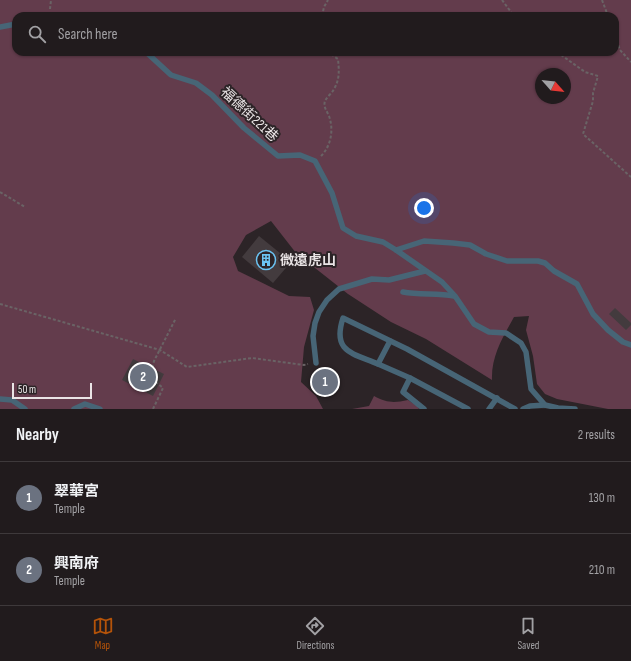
<!DOCTYPE html>
<meta charset="utf-8">
<style>
:root{--surface:#211b1d;--page:#292426;--text:#f1f3f6;--muted:#a2a1a4;--line:#3e393b;--accent:#b45309}
body{margin:0;font-family:"Sofia Sans Condensed","Noto Sans TC",sans-serif;background:var(--page);color:var(--text)}
.compass{position:absolute;left:535px;top:68px;width:36px;height:36px;border-radius:50%;background:var(--surface);box-shadow:0 1px 3px #0004;rotate:117deg}
.scale{position:absolute;left:12px;bottom:10px;width:80px;box-sizing:border-box;padding-left:4px;border:2px solid #eae5e6;border-top:0;font-size:11px;line-height:14px;white-space:nowrap;color:#eae5e6;-webkit-text-stroke:3px #2c2427;paint-order:stroke}
.you{position:absolute;left:424px;top:208px;width:14px;height:14px;margin:-10px;border:3px solid #fff;border-radius:50%;background:#1a73e8;box-shadow:0 0 0 6px #1a73e833}
.badge{display:grid;place-items:center;width:26px;height:26px;border-radius:50%;background:var(--accent);color:#fff;font-size:13px;font-weight:700}
.pin{position:absolute;translate:-50% -50%;border:2px solid #fff;box-shadow:0 1px 4px #0006}
.list{margin:0;padding:0;list-style:none}
h2{display:flex;justify-content:space-between;align-items:center;height:52px;margin:0;padding:0 16px;font-size:17px}
h2 small{font-size:13px;font-weight:400;color:var(--muted)}
.list li{display:grid;grid-template-columns:26px 1fr auto;gap:12px;align-items:center;box-sizing:border-box;height:72px;padding:0 16px;border-top:1px solid var(--line)}
.list b{display:block;font-size:15px;white-space:nowrap}
.list p{margin:0;font-size:13px;white-space:nowrap;color:var(--muted)}
.list em{font-size:13px;font-style:normal;color:var(--muted)}
.icon{flex:none;width:22px;height:22px;fill:none;stroke:currentColor;stroke-width:2;stroke-linecap:round;stroke-linejoin:round}
.map{position:relative;flex:none;width:631px;height:409px;overflow:hidden}
.search{position:absolute;background:var(--surface);box-shadow:0 1px 3px #0004;left:12px;right:12px;top:12px;height:44px;display:flex;align-items:center;gap:10px;box-sizing:border-box;padding:0 14px;border-radius:12px;color:var(--muted);font-size:15px}
.sheet{height:196px;background:var(--surface)}
nav{display:flex;justify-content:space-around;align-items:center;box-sizing:border-box;height:56px;border-top:1px solid var(--line);background:var(--surface);font-size:11px;color:var(--muted)}
nav a{display:grid;justify-items:center;gap:2px}
nav .on{color:var(--accent)}
.map>svg:first-child{display:block}
.green{fill:#633c4c;fill-rule:evenodd}
.building{fill:#433b3e}
.lines{fill:none;stroke-linecap:round;stroke-linejoin:round}
.path{stroke:#6a6365;stroke-width:2;stroke-dasharray:3 2;stroke-linecap:butt}
.lane{stroke:#476576;stroke-width:5.5}
.labels{text-anchor:middle;stroke-width:4;stroke-linejoin:round;paint-order:stroke}
.street-label{font-size:14px;fill:#eae5e6;stroke:#2c2427}
.poi-label{font-size:14px;font-weight:bold;fill:#eae5e6;stroke:#2c2427;text-anchor:start}
</style>
<div class="map">
<svg width="631" height="409" viewBox="0 0 631 409">
<rect width="100%" height="100%" fill="#2c2427"/>
<!-- green -->
<g class="green">
<path d="M0,0H631V409H608L557,399L545,394L537,384L533,356L526,330L529,316L514,317C503,337 491,356 492,380L426,339L391,322L348,294L296,253L271,221L246,235L233,257L238,271L289,296L310,297L314,310L304,347L301,382L316,396L323,409H0ZM16,16H615V52H16ZM541,74H565V98H541Z"/>
<path d="M374,396C387,403 394,403 408,400L417,406L419,409H352L369,406Z"/>
</g>
<!-- building -->
<g class="building">
<path d="M259,236L291,262L273,283L242,257Z"/>
<path d="M615,308L631,323V325L626,330L609,314Z"/>
<path d="M133,359L164,374L153,396L122,380Z"/>
<path d="M330,376L332,386L320,389L318,378Z"/>
</g>
<g class="lines">
<!-- path -->
<g class="path">
<path d="M502,0L514,16"/>
<path d="M602,0L608,16"/>
<path d="M50,9L51,0"/>
<path d="M322,16L324,7L328,0"/>
<path d="M615,36L620,50L631,62"/>
<path d="M557,52L585,72L598,76L593,93V101L583,134L631,177"/>
<path d="M321,156C331,146 334,130 329,116C327,111 323,107 325,101C327,97 332,93 334,89C340,79 339,70 338,59L328,52"/>
<path d="M0,192L25,207"/>
<path d="M0,304L160,350L187,367L252,358L304,365L308,364"/>
<path d="M153,409L163,388L150,377L154,361L176,318"/>
</g>
<!-- lane -->
<g class="lane">
<path d="M48,16H53"/>
<path d="M0,27L16,24"/>
<path d="M146,52L171,75L196,83L212,95L244,128L278,156L300,155L315,161L332,193L343,228L356,236L383,242L396,250L442,282L455,296L474,324L489,332L506,333L521,343L526,352L531,389L545,405L558,408L575,409"/>
<path d="M396,250L424,241L453,243L470,245L486,254L507,261H538L545,263L554,271L577,284L593,314L608,330L623,342L631,345"/>
<path d="M403,292C420,295 437,293 454,296"/>
<path d="M390,341L378,364L410,378L468,409"/>
<path d="M316,363L313,336L315,323L319,312L327,300L339,289L372,279L389,280L425,271"/>
<path d="M378,364C352,353 332,352 343,318L407,349L515,409"/>
<path d="M410,378L403,392L424,409"/>
<path d="M0,399L12,400L25,409"/>
<path d="M74,409L85,404L100,409"/>
<path d="M489,409L497,398"/>
<path d="M523,409L530,406L545,405"/>
</g>
</g>
<!-- icons -->
<defs>
<g id="building-ring" transform="scale(1)"><circle r="9.5" fill="#2c2427" stroke="#6bc3f2" stroke-width="1.5"/><path d="M-4-6H4V6H1V3H-1V6H-4ZM-2.5-4.3h1.7v1.8h-1.7ZM.8-4.3h1.7v1.8H.8ZM-2.5-1h1.7V.8h-1.7ZM.8-1h1.7V.8H.8Z" fill="#6bc3f2"/></g>
</defs>
<g fill-rule="evenodd">
<use href="#building-ring" x="266" y="260"/>
</g>
<g class="labels">
<!-- street labels -->
<g class="street-label">
<text transform="translate(250 114) rotate(43)" y="5">福德街221巷</text>
</g>
<!-- poi labels -->
<g class="poi-label">
<text x="280" y="265">微遠虎山</text>
</g>
</g>
</svg>
<svg class="compass" viewBox="-18 -18 36 36"><path d="M0-13l5 13h-10z" fill="#e53935"/><path d="M0 13l5-13h-10z" fill="#a2a1a4"/></svg>
<div class="scale">50 m</div>
<div class="you"></div>
<div class="pin badge" style="left:325px;top:382px;background:#6b7280">1</div>
<div class="pin badge" style="left:143px;top:377px;background:#6b7280">2</div>
<div class="search"><svg class="icon" aria-label="search" viewBox="0 0 24 24"><circle cx="10" cy="10" r="6"/><path d="M15 15l6 6"/></svg>Search here</div>
</div>
<section class="sheet">
<h2>Nearby<small>2 results</small></h2>
<ul class="list">
<li><span class="badge" style="background:#6b7280">1</span><div><b>翠華宮</b><p>Temple</p></div><em>130 m</em></li>
<li><span class="badge" style="background:#6b7280">2</span><div><b>興南府</b><p>Temple</p></div><em>210 m</em></li>
</ul>
</section>
<nav>
<a class="on"><svg class="icon" aria-label="map" viewBox="0 0 24 24"><path d="M3 6l6-2 6 2 6-2v14l-6 2-6-2-6 2zM9 4v14M15 6v14"/></svg>Map</a>
<a><svg class="icon" aria-label="directions" viewBox="0 0 24 24"><path d="M12 3l9 9-9 9-9-9zM9 14v-3h6M13 9l2 2-2 2"/></svg>Directions</a>
<a><svg class="icon" aria-label="saved" viewBox="0 0 24 24"><path d="M7 4h10v16l-5-4-5 4z"/></svg>Saved</a>
</nav>
